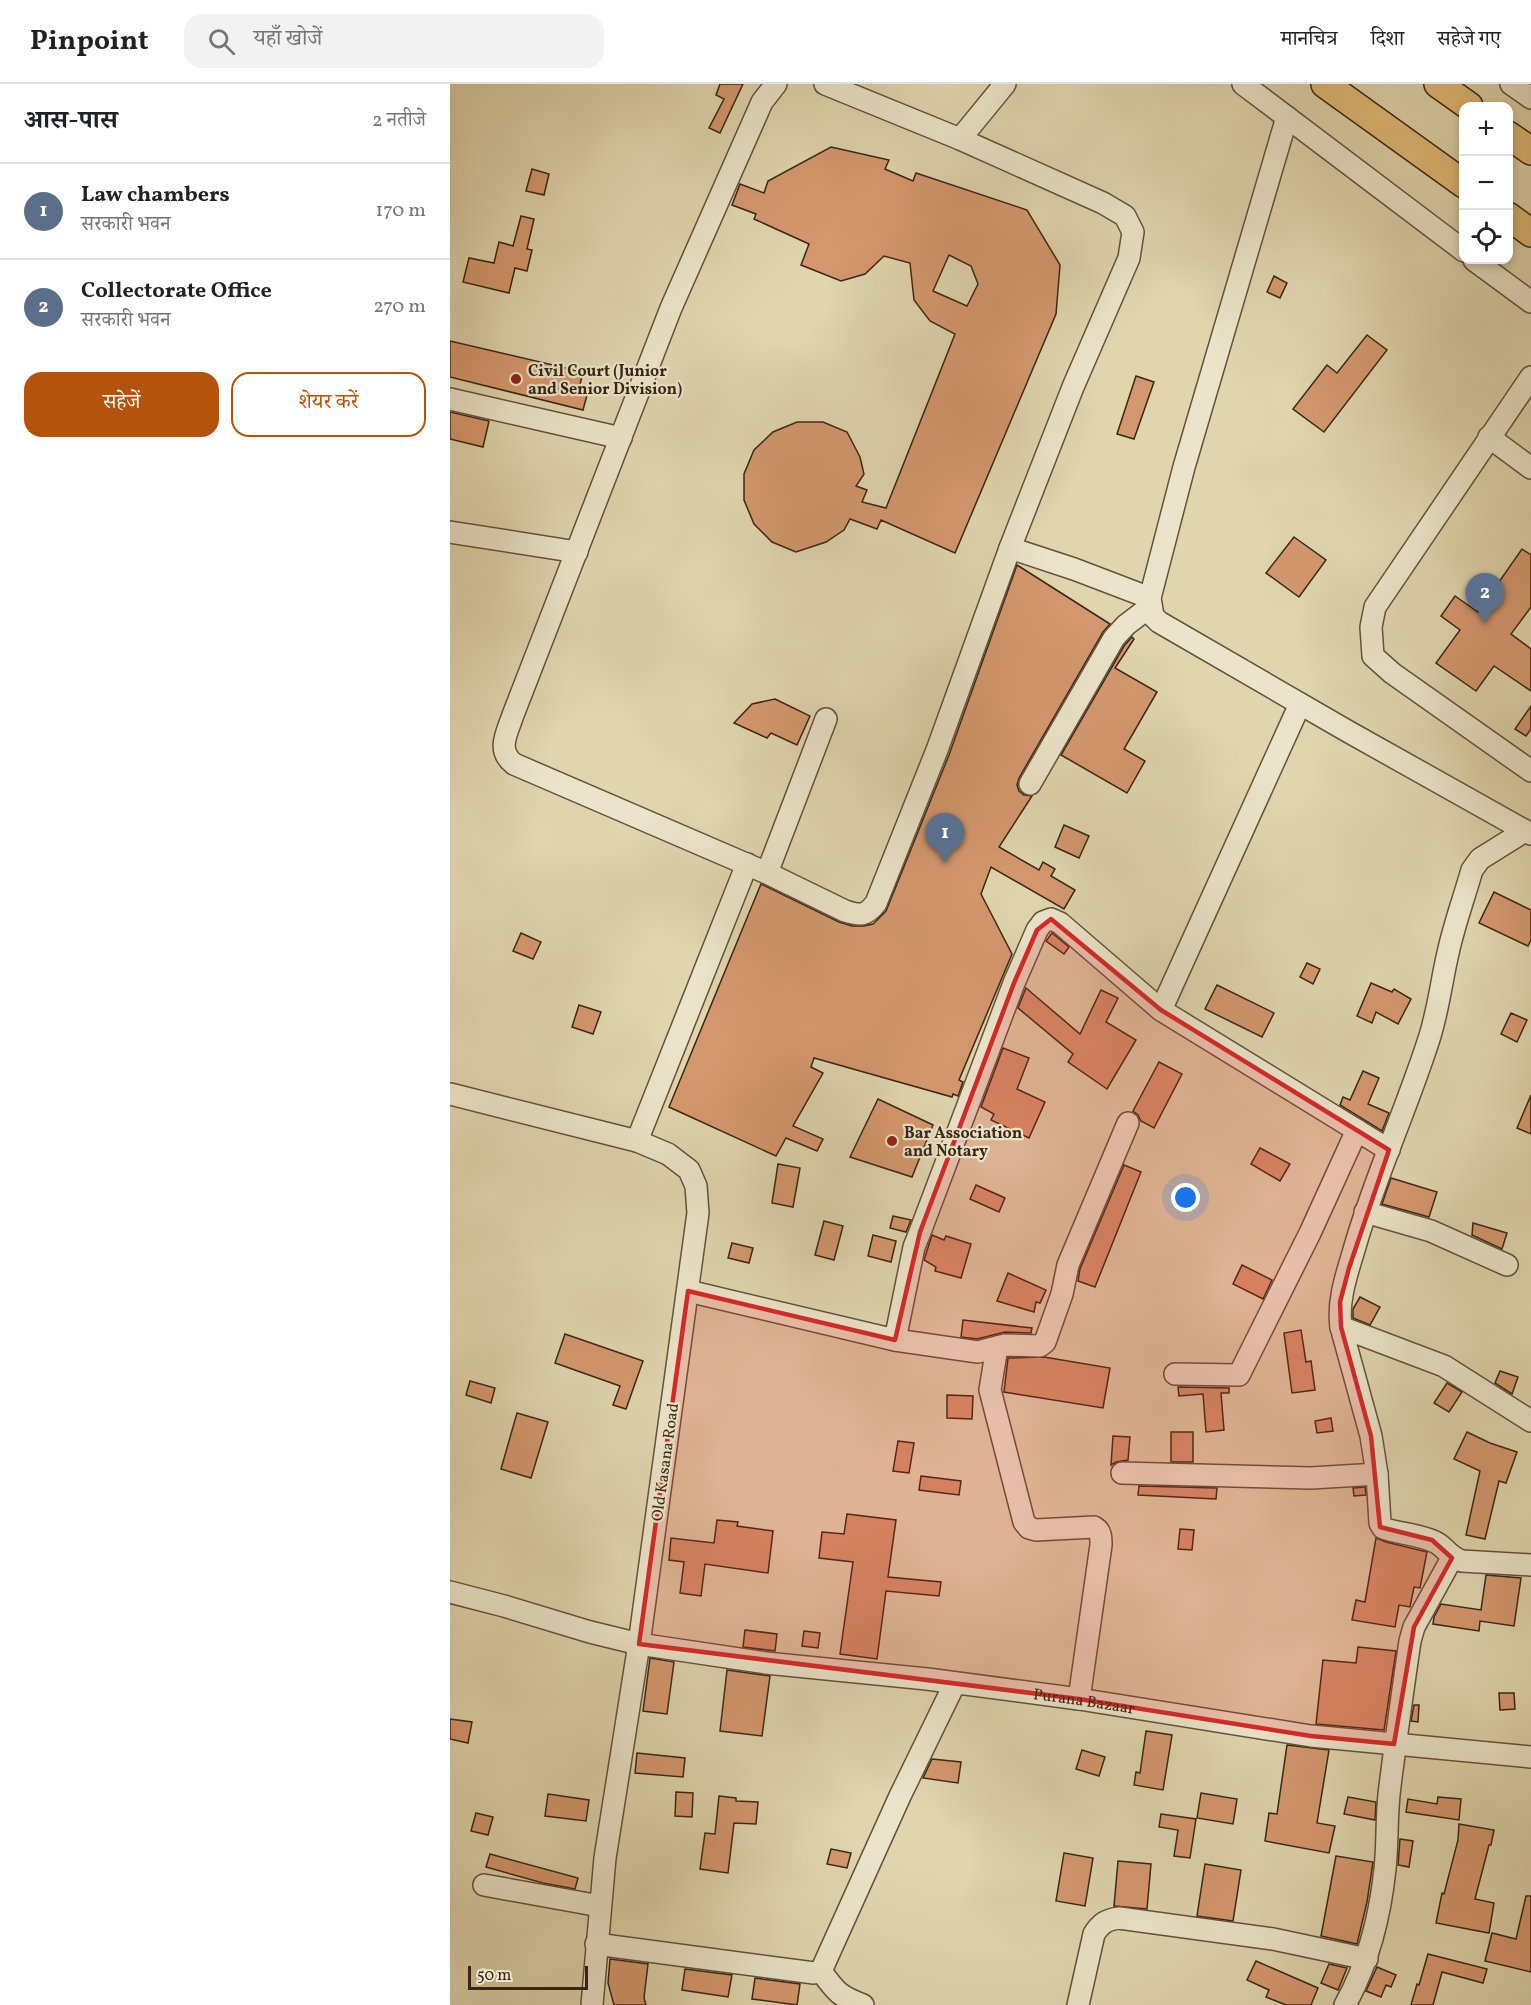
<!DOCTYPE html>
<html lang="hi">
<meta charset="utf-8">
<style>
:root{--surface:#fff;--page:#f2f2f2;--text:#202124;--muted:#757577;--line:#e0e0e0;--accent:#b45309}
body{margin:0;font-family:Vollkorn,"Noto Serif Devanagari",serif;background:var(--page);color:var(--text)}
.controls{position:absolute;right:18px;top:18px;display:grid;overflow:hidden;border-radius:12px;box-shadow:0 3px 9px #0003}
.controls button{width:54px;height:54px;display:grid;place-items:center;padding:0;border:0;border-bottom:2px solid var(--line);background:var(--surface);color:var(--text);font:30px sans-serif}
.scale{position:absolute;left:18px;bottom:15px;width:120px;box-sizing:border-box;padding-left:6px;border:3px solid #392616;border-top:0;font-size:16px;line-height:21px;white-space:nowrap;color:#392616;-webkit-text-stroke:4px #ebe4ca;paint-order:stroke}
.you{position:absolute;left:736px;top:1114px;width:21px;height:21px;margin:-15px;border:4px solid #fff;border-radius:50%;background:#1a73e8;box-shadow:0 0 0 9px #1a73e833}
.badge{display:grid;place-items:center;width:39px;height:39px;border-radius:50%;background:var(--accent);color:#fff;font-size:20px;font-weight:700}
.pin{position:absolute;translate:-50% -50px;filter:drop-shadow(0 2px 3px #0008)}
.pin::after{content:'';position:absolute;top:32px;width:21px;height:18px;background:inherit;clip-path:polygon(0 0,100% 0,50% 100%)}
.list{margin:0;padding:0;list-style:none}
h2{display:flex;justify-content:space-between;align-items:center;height:78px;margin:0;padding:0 24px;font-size:26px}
h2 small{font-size:20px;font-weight:400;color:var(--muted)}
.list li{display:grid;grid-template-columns:39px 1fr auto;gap:18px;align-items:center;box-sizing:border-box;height:96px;padding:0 24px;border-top:2px solid var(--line)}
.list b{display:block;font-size:22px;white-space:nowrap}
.list p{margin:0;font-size:20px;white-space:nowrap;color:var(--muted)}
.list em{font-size:20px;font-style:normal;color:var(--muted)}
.actions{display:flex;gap:12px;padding:18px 24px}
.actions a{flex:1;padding:14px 0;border:2px solid var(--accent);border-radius:18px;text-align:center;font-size:21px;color:var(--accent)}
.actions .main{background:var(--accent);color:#fff}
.icon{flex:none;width:33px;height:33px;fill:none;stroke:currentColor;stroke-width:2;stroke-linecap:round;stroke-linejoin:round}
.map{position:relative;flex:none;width:1081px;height:1921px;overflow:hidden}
header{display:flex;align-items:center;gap:36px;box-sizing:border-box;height:84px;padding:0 30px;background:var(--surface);border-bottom:2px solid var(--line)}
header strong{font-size:28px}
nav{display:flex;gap:33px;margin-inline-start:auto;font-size:21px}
.search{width:420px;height:54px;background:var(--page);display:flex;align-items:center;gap:15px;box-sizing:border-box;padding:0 21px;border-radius:18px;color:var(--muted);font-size:22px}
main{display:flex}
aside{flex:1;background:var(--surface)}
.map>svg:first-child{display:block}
.building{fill:#d5986e;stroke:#392616;stroke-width:1.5;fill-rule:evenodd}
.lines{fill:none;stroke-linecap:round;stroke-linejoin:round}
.minor-casing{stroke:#63523c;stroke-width:24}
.major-casing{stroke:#392616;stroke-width:30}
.minor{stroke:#ebe4ca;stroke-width:21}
.major{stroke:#e0ba76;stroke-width:27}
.marked{fill:#d62828;fill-opacity:0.2;stroke:#d62828;stroke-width:4.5;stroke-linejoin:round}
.poi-dot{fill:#8f2418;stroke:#ebe4ca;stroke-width:2}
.labels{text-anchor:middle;stroke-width:4.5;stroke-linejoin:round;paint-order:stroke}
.poi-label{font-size:16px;font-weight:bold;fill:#392616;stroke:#ebe4ca;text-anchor:start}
.street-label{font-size:16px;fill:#392616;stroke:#ebe4ca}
</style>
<header>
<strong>Pinpoint</strong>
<div class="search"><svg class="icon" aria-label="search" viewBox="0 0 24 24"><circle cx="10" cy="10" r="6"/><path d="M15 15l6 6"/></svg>यहाँ खोजें</div>
<nav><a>मानचित्र</a><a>दिशा</a><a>सहेजे गए</a></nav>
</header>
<main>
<aside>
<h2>आस-पास<small>2 नतीजे</small></h2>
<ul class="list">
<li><span class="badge" style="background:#5c6f8a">1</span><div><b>Law chambers</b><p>सरकारी भवन</p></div><em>170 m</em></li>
<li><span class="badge" style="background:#5c6f8a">2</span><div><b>Collectorate Office</b><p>सरकारी भवन</p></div><em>270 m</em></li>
</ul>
<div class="actions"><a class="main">सहेजें</a><a>शेयर करें</a></div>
</aside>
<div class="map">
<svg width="1081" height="1921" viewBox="0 0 1081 1921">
<rect width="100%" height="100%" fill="#e0d5ad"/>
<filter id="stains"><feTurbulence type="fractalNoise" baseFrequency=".00333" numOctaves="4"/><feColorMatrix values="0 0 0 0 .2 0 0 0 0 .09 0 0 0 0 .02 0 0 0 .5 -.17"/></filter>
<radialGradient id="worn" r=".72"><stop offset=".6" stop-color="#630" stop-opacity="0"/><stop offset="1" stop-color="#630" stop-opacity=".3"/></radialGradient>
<!-- building -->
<g class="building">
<path d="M270,0H293L270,49L259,44L274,15L266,11Z"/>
<path d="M381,63L439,76L435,85L463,97L466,89L577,126L610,181L606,230L505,469L431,436L427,445L400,435L394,446L376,458L346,468L322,458L304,440L294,416V390L304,366L323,348L347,338H373L397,348L410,373L414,390L406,402L417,406L412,418L436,424L505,250L480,237L464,216L460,179L434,172L415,190L391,197L351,181L359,160L304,135L306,130L282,121L290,100L314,109L318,97ZM499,171L521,182L528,200L517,222L483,207Z"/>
<path d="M82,85L99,90L94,111L76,107Z"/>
<path d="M71,132L84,135L77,165L82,166L77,187L65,184L59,209L13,198L19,174L44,179L49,158L63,162Z"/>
<path d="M824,192L837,199L830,214L817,208Z"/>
<path d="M917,251L937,266L874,348L843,325L877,281L887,289Z"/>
<path d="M0,257L133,288L128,309L137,311L133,326L0,293Z"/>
<path d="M686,292L704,298L684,355L667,350Z"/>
<path d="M0,328L39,337L33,363L0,355Z"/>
<path d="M844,453L876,476L849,513L816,489Z"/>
<path d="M1072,465L1081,471V523L1061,550L1081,565V607L1044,582L1026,607L986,579L1010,546L991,532L1005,512L1028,528Z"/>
<path d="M567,481L660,540L653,548L569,694L567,701L569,707L574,711L582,712L549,763L589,786L593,778L605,785L601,792L625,806L614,825L541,783L531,810L562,870L509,996L513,998L508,1012L503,1010L502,1013L364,974L361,983L373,989L343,1042L373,1055L367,1067L336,1054L326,1072L219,1023L311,800L389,838L402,842H414L423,840L436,827L499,671Z"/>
<path d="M682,553L684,555L665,584L707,608L674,665L695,677L677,709L611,671L674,562Z"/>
<path d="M325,615L360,632L347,661L321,649L317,654L284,639L302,620Z"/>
<path d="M1081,622V645L1076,652L1065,645Z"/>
<path d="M614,741L639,752L629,774L605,763Z"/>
<path d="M1044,808L1081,826V856L1078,862L1029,839Z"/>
<path d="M71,849L91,858L83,875L63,867Z"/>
<path d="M602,849L619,863L614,870L596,857Z"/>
<path d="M857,879L870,885L863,900L850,893Z"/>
<path d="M921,899L942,908L944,905L961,915L948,940L926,928L922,939L907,932Z"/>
<path d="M767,901L824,929L812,953L755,925Z"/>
<path d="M576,904L630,950L651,906L668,914L656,938L686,956L657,1005L618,978L623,970L568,924Z"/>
<path d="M129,921L151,928L143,950L122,943Z"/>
<path d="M1061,929L1077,936L1067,958L1051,950Z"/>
<path d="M553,964L579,974L567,1005L595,1018L579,1054L541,1036L544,1030L531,1023Z"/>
<path d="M709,978L732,990L704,1044L691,1037L688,1031L683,1027Z"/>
<path d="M913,987L929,994L918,1020L939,1029L932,1047L890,1021L893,1013L900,1016Z"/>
<path d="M1081,1011V1050L1067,1044Z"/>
<path d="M428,1015L483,1041L462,1093L400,1073Z"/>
<path d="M810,1064L840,1080L830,1097L801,1080Z"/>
<path d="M328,1080L350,1084L343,1123L322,1119Z"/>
<path d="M674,1081L691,1088L645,1203L628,1197L630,1185Z"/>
<path d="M941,1094L987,1108L979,1133L932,1120Z"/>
<path d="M526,1101L555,1114L549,1128L520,1115Z"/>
<path d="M443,1132L461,1136L456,1148L440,1144Z"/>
<path d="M374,1137L393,1142L384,1176L365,1171Z"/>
<path d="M1023,1139L1057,1149L1052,1165L1022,1151Z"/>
<path d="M423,1151L446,1157L441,1178L418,1172Z"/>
<path d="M482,1151L494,1156L496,1152L521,1160L511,1194L485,1187L486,1183L474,1176Z"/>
<path d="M282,1159L303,1164L299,1179L278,1174Z"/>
<path d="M792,1181L822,1196L813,1215L783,1200Z"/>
<path d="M558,1189L596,1206L590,1219L586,1218L584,1228L547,1217Z"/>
<path d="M910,1213L930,1223L920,1241L903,1234V1225Z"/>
<path d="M513,1236L582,1244L581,1249L555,1248L527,1255L511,1253Z"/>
<path d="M851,1246L856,1278L861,1277L865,1306L842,1309L834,1249Z"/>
<path d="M115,1250L193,1277L176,1325L163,1321L170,1302L105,1279Z"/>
<path d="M594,1273L660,1284L653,1324L554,1308L558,1274Z"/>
<path d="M1050,1287L1068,1293L1062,1310L1045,1299Z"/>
<path d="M20,1297L45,1304L41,1319L16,1311Z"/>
<path d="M997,1299L1012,1308L999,1328L984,1319Z"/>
<path d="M728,1303L779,1304V1309H771L774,1346L756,1348L753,1310L729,1312Z"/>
<path d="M497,1311L523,1312L522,1335L497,1334Z"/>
<path d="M67,1329L98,1338L81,1394L51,1385Z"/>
<path d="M881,1334L883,1347L867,1349L865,1337Z"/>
<rect x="721" y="1348" width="22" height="30"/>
<path d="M1017,1348L1040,1359L1067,1368L1056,1399L1049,1397L1035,1455L1016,1451L1030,1387L1004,1375Z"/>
<path d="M663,1352L680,1353L678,1376L666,1378L661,1381Z"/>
<path d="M448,1357L464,1359L459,1389L443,1387Z"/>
<path d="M471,1392L511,1397L509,1411L469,1406Z"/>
<path d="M689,1402L767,1404L766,1415L688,1411Z"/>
<path d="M915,1403L916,1411L904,1412L903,1404Z"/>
<path d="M397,1430L446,1436L438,1493L491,1498L489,1512L436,1507L427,1575L390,1570L403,1478L369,1474L372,1448L394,1450Z"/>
<path d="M267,1436L288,1438L287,1442L323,1447L318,1489L255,1480L251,1512L230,1509L234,1478L219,1476L221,1454L264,1459Z"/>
<path d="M730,1445L744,1446L742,1466L728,1465Z"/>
<path d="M926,1454L936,1458L977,1468L970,1504L964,1503L960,1523L949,1521L945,1543L902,1536L906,1516L915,1518Z"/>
<path d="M1036,1491L1071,1494L1064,1542L1030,1537L1029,1547L983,1540L984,1533L991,1520L1031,1526Z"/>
<path d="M295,1546L327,1550L325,1567L293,1563Z"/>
<path d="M354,1547L370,1549L368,1564L352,1562Z"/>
<path d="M908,1563L946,1567L934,1646L866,1640L873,1576L906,1579Z"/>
<path d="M200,1574L224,1578L217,1630L193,1627Z"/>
<path d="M277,1586L320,1592L312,1652L270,1647Z"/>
<path d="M1049,1609H1064L1065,1625L1050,1626Z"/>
<path d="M964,1621H969L968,1638L961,1637Z"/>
<path d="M0,1635L22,1638L18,1659L0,1655Z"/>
<path d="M696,1647L722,1651L713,1706L684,1701L686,1688L690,1689Z"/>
<path d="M837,1661L879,1666L867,1739L885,1742L879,1769L815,1757L819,1729L827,1730Z"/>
<path d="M632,1666L655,1673L649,1692L626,1685Z"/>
<path d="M187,1669L235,1674L233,1693L185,1689Z"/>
<path d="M482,1675L511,1678L508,1699L473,1694Z"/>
<path d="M226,1708L243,1709L242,1733L225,1732Z"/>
<path d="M751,1709L787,1715L783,1740L747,1734Z"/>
<path d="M98,1710L139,1716L136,1737L95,1732Z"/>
<path d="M269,1712L286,1714V1717L308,1718L306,1740L284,1739L278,1789L250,1785L255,1749L265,1750Z"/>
<path d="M898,1713L926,1718L925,1736L894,1730Z"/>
<path d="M988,1713L1011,1715L1009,1736L956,1728L958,1715L987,1720Z"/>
<path d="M26,1729L43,1733L38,1751L21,1747Z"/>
<path d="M711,1730L746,1735L740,1774L724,1772L728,1746L709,1743Z"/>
<path d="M1009,1740L1044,1746L1041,1761H1039L1025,1815L1044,1819L1039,1849L986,1839L992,1809L994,1810L1008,1756Z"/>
<path d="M950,1755L963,1757L959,1783L948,1781Z"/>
<path d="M381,1765L401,1769L397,1784L377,1780Z"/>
<path d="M614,1769L643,1774L635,1822L606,1817Z"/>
<path d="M40,1770L128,1794L125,1805L93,1799L36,1783Z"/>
<path d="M886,1772L923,1778L917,1818L907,1860L871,1852Z"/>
<path d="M668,1777L701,1780L697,1825L664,1822Z"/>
<path d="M755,1780L791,1786L783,1837L747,1832Z"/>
<path d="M1076,1812H1081V1888L1035,1877L1042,1849L1066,1855Z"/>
<path d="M978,1870L1037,1885L1033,1899L992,1888L983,1921H961L967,1900L969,1901Z"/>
<path d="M160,1875L198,1880L194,1914L196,1921H164L158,1899Z"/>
<path d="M806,1877L868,1904L861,1921H836L816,1913L819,1906L797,1896Z"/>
<path d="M879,1880L897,1884L888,1906L871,1899Z"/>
<path d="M927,1883L946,1891L941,1903L936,1901L931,1913L916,1907Z"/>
<path d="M235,1885L282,1891L278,1913L232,1906Z"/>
<path d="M305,1894L350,1900L347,1921L302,1915Z"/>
</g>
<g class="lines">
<!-- minor casing -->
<g class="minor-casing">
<g id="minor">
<path d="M326,0L312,18L221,224L63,631C57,649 46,666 64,680L317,789L395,827C411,832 416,832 426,819L487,666L560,464L623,303L679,174L683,148L675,132L653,119L510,55L375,0"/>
<path d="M793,0L1014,167"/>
<path d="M1061,0L1081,14"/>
<path d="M837,33L734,383L700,514L703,532L709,538L899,648L1081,750"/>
<path d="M510,55L555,0"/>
<path d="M1024,176L1081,218"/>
<path d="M1081,293L925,523L921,543L923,572L942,589L1081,687"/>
<path d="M0,315L171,354"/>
<path d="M1039,353L1081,384"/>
<path d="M0,448L127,468"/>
<path d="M560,464L624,485L700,514"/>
<path d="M850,620L711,926L939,1066"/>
<path d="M580,700L664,554L676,541L701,522"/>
<path d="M1075,747L1030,775L1022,786C1014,814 1004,841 998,869C991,899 988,929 978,958C956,1026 926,1091 906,1159C898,1187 887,1215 891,1243L921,1352L927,1390L930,1439L933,1444C949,1450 969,1450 985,1458C996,1463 997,1472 1012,1477L1081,1481"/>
<path d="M317,789L376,635"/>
<path d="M0,1010L187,1057L218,1070L239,1086L246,1102L248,1129L189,1560L155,1774L142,1921"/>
<path d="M187,1057L297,780"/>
<path d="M915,1128L981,1147L1057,1181"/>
<path d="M238,1207L445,1256L528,1268L555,1261L590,1262L595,1258L612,1210L618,1181L678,1039"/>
<path d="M891,1243L994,1282L1081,1337"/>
<path d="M445,1256L464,1163L470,1148L564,899L587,846L593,838L601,835L610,839L711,926"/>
<path d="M547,1263L540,1306L574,1438L579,1444L586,1446L644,1443C651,1447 651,1453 651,1461L629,1615"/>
<path d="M725,1290L789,1291L860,1149L907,1046"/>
<path d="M672,1389L861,1394L927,1390"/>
<path id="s1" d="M0,1508L54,1522L140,1548L189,1560L316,1579L477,1595L629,1615L861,1652L1081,1673"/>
<path d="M34,1801L150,1822"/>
<path d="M146,1860L364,1889L371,1887L450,1712L505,1599"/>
<path d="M371,1887C386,1908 389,1912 413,1921"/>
<path d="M628,1921L644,1850C651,1839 656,1836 669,1834L823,1855L917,1875"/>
<path d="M895,1921C919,1878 930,1833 935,1785C938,1758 936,1730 940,1702C946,1654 953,1605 960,1557L964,1543L1002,1474"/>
</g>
</g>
<!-- major casing -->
<g class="major-casing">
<g id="major">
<path d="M875,0L1014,100"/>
<path d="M988,0L1019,22"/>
<path d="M1058,51L1081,67"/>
<path d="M1058,132L1081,149"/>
</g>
</g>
<!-- minor -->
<use href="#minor" class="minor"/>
<!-- major -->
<use href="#major" class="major"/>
</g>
<!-- marked area -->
<path class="marked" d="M601,835L711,926L939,1066L899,1184L890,1218L891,1243L921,1352L930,1443L982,1456L1002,1474L964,1543L944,1660L861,1652L629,1615L189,1560L238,1207L445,1256L470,1148L564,899L587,846Z"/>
<!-- markers -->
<g class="poi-dot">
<circle cx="66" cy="295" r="6"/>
<circle cx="442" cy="1057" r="6"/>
</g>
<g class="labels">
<!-- poi labels -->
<g class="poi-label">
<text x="78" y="292">Civil Court (Junior<tspan x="78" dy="18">and Senior Division)</tspan></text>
<text x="454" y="1054">Bar Association<tspan x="454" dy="18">and Notary</tspan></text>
</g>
<!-- street labels -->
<g class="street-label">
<text transform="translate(214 1378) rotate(-82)" y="6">Old Kasana Road</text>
<text dy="6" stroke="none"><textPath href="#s1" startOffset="645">Purana Bazaar</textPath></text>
</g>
</g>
<rect width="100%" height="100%" filter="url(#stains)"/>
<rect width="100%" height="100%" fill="url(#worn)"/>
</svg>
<div class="controls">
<button>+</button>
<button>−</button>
<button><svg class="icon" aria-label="locate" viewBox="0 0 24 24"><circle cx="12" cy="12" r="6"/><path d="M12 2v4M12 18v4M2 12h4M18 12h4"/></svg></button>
</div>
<div class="scale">50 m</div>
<div class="you"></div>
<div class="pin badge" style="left:495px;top:779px;background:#5c6f8a">1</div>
<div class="pin badge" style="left:1035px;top:539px;background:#5c6f8a">2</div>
</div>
</main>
